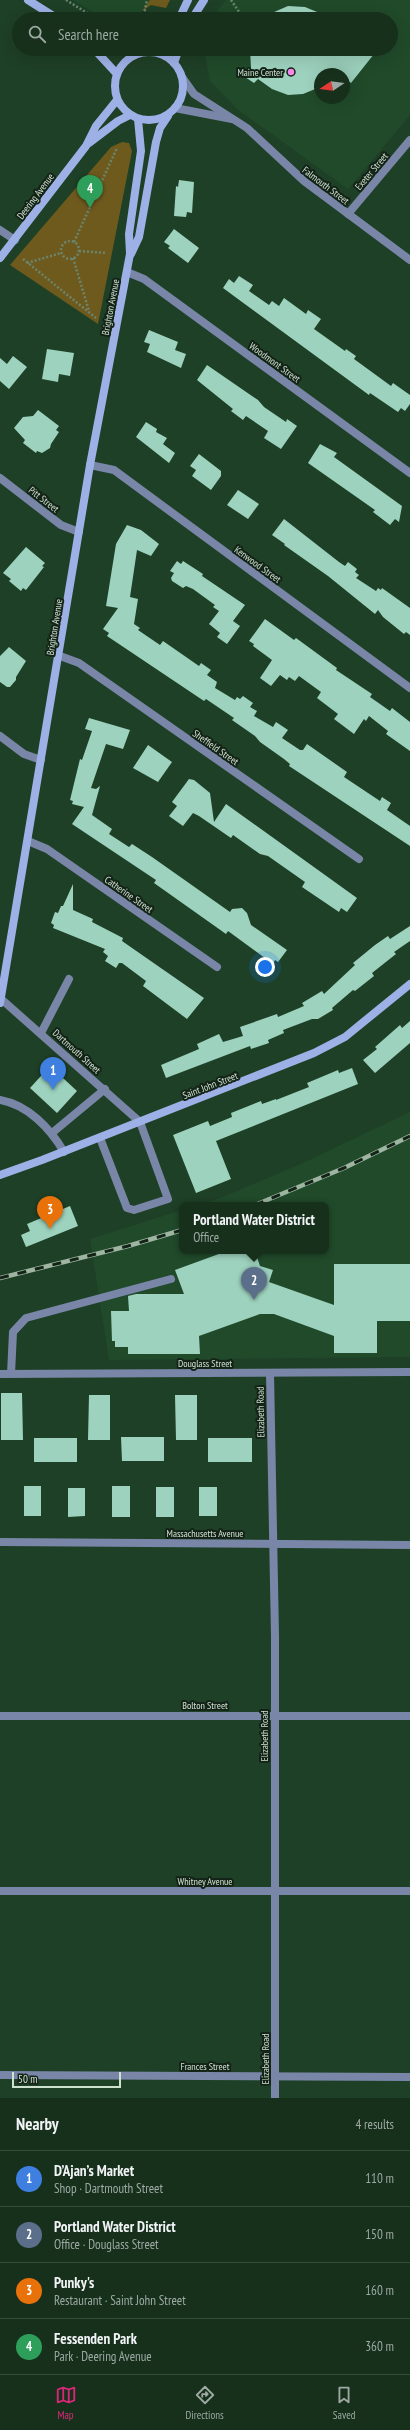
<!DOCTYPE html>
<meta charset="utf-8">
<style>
:root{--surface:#16301c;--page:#233c29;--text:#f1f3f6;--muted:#9ea9a3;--line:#354b3b;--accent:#db2777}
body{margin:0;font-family:"PT Sans Narrow",sans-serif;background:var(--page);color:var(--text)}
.compass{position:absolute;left:314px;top:68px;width:36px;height:36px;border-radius:50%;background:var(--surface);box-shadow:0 4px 16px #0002;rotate:257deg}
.scale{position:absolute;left:12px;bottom:10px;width:109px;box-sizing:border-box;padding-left:4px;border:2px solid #cee1d0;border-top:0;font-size:11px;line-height:14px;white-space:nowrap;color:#cee1d0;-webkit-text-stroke:3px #142317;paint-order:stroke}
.you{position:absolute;left:265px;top:967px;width:14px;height:14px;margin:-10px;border:3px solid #fff;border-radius:50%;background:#1a73e8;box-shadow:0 0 0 6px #1a73e833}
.badge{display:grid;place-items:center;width:26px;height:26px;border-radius:50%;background:var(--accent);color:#fff;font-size:13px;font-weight:700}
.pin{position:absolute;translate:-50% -33px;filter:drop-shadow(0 1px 2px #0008)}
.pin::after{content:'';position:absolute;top:21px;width:14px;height:12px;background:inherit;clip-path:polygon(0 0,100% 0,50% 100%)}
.popup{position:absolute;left:179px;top:1202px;width:150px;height:52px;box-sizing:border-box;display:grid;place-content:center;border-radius:8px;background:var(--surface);filter:drop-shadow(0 1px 3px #0005);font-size:13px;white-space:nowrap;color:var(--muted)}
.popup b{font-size:15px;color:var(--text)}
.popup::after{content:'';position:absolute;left:50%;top:100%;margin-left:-8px;border:8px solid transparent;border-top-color:var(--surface)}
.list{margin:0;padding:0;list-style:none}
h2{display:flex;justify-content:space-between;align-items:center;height:52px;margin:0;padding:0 16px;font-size:17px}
h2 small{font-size:13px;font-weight:400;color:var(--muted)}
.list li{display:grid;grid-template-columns:26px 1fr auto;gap:12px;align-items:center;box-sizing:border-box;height:56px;padding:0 16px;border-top:1px solid var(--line)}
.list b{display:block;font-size:15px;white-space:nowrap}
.list p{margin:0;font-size:13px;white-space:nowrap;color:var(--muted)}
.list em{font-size:13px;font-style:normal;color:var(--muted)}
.icon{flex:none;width:22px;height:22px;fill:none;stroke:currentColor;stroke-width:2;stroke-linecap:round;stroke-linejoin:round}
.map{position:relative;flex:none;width:410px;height:2098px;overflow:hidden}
.search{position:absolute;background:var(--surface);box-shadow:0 4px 16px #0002;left:12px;right:12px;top:12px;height:44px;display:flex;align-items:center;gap:10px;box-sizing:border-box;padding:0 14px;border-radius:22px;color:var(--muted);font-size:15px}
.sheet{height:276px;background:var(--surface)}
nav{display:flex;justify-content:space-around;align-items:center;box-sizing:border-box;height:56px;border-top:1px solid var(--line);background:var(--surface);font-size:11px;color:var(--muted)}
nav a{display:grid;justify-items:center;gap:2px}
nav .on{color:var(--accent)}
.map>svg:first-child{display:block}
.built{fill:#204a2a;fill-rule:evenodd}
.green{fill:#6f5a1e}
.building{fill:#9dd2be}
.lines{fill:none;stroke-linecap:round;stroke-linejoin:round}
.path{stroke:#6a866f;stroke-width:2.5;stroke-dasharray:2 2;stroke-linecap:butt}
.lane{stroke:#7986a7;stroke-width:8}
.street{stroke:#7986a7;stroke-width:8}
.secondary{stroke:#9eb1e7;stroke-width:8}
.rail-casing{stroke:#9eb5a2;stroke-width:4.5}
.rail{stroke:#142317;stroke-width:3;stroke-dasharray:9;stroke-linecap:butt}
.poi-dot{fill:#f589ee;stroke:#142317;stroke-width:1.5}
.labels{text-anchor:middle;stroke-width:4;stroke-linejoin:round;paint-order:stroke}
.poi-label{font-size:10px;fill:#cee1d0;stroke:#142317;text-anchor:end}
.street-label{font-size:10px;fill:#cee1d0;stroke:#142317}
</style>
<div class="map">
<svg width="410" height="2098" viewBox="0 0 410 2098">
<rect width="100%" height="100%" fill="#1e4026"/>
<!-- built -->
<g class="built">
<path d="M73,0H150L142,11L140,19H105Z"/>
<path d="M226,0H410V115L348,189L237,109L210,81L204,49H391V19H211ZM320,74H344V98H320Z"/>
<path d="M410,1112V1357L109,1360L90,1239L182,1210V1251H326V1205H198L223,1197L303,1163Z"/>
</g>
<!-- green -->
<g class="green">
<path d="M150,0H170L166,8L151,5L142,11Z"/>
<path d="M122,142L129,143L132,151L98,324L10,265L111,147Z"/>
</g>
<!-- building -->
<g class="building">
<path d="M288,6L305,7L334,19H258Z"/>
<path d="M250,49H378L351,83L344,78V74H320V87L303,94L288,95L272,89L258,79L254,83L245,77L251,68Z"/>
<path d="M179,180L194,182L192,213L187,212L186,217L174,216L176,186L178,187Z"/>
<path d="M174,229L199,248L188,263L168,248L170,246L164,242Z"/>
<path d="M239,276L253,285L249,291L269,305L272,301L279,306L284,298L306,314L308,310L321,319L314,329L345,351L346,349L356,356L354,359L391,386L393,383L410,395V404L405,411L401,408L398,412L370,393L369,395L223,288L229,279L234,283Z"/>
<path d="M149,330L178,342L175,350L186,354L181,368L147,352L150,344L144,342Z"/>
<path d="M47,349L74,353L70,376L59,374L58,382L42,379Z"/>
<path d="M13,356L27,367L9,389L0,381V358L7,364Z"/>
<path d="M207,365L258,400L264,407L286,422L287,419L297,426L281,449L264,438L268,431L246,416L243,420L231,411L233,409L197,380Z"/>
<path d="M38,410L59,426L56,430L59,432L51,444L50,448L42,453L37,451L36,453L23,443L25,440L14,428L23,417L33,416Z"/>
<path d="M146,422L157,429L156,432L167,438L163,444L175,453L169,463L136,437Z"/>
<path d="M320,444L337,453L334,457L402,506L399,522L395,519L390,525L373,512L375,510L308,463Z"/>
<path d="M199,454L221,471V476L211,490L192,476L196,470L190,466Z"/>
<path d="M238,490L259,504L248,519L227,505Z"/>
<path d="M284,519L339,562L345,566L348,562L357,569L355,572L359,575L356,578L376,591L378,588L381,590L382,588L410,608V635L406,632L404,634L383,617L378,610L375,614L328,576L284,545L285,544L272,535Z"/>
<path d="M127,525L141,530L159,544L151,556L137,550L130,597L138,599L134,624L140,628L138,630L160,645L163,641L199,666L201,663L211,670L207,675L217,682L215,688L235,700L237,697L240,699L243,696L253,703L250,707L257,711L254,716L273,727L276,722L288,730L282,738L300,750H303L307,744L347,772L344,777L380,801L382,797L391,803L387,810L410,826V846L289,766L290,764L284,759L260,742L255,736L232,720L234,718L206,699L204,701L107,636L109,633L103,629L118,608L106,606L116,544Z"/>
<path d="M26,547L45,563L42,566L44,567L26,590L23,588L21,591L9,581L11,579L3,573Z"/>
<path d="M177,561L181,564L183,561L203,574L202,576L245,605L233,621L240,626L227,644L217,637L220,633L209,624L219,611L213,607L215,605L193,589L186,586L183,588L172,581L171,578L174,573L170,571Z"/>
<path d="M265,619L294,640L296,638L337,668L336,670L372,694L370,697L390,711L392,708L410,722V751L386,734L388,731L369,716L366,721L364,719L354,734L334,719L338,714L317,698L321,692L299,676L295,681L289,677L287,680L280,675L271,686L260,678L272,660L253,646L254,644L249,641Z"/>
<path d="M9,647L26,661L16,677V680L10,687H7L0,682V656Z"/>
<path d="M89,718L130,730L123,749L106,744L91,788L96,789L100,786L92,815L112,829L109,834L129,847L132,844L152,857L230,912L232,909L242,908L247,913L251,925L287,950L278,962L275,960L273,964L228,931L226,934L154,883L156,880L72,824L84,807L72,804L73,801L70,800L80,759L82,760L92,731L85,729Z"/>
<path d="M148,745L172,762L158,782L133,768Z"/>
<path d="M189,779L194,780L210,793L214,822L226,804L357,898L347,912L341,908L339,912L302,887L305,882L268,856L260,854L233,835L231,838L199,816L193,813L183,826L169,816L177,806L172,802Z"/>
<path d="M73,884V910L93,919L92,922L123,938L122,941L204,998L187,1019L143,986L146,981L122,963H119L116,968L105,961L108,956L103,952L105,949L53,928L54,925L51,923L55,912L58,913L61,906H63Z"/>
<path d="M410,926V941L394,952L396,954L372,973L374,976L355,991L353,990L332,1008L333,1010L318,1019H312L283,1030L284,1033L268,1040L269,1043L251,1049L250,1046L166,1078L161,1065L199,1049L197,1044L219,1034L223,1042L243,1036L240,1027L277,1014L278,1017L304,1006L302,1003L322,991L324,994L355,965L353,963L375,945L388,936L390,939Z"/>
<path d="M410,1021V1043L375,1073L363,1060L377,1049L375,1047L400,1025L402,1028Z"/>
<path d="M50,1066L77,1091L57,1113L30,1088Z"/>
<path d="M352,1068L358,1084L216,1141L231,1179L196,1193L173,1135L208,1121L210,1126L232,1117L231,1113L261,1101L262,1104L276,1099V1100L309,1087L307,1083L338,1070L339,1073Z"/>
<path d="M70,1206L78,1226L26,1247L21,1235L30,1231L27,1224Z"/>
<path d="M227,1251H255L260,1266L273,1270L269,1282L334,1305V1264H410V1321H377V1353H334V1336L274,1314H260L199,1336L200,1354H128V1347H115V1341H112L111,1311H129L128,1296L136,1294H184L175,1270Z"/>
<path d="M1,1393H22L23,1440H1Z"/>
<path d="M89,1395H110V1440H88Z"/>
<path d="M175,1395H197V1440H176Z"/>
<path d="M121,1437H164V1461H122Z"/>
<rect x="34" y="1438" width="43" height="24"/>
<rect x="208" y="1438" width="44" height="24"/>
<rect x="24" y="1486" width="17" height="30"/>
<rect x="112" y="1486" width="18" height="31"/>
<rect x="156" y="1487" width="18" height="30"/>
<rect x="199" y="1487" width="18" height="29"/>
<path d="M68,1488H85V1516L68,1517Z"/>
</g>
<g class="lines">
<!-- path -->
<g class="path">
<path d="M66,0L97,19"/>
<path d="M231,0L244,19"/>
<path d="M143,19L147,0"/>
<circle cx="70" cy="250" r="9"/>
<path d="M74,242L116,150L115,148"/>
<path d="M79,251L107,253"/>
<path d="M73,258L89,311"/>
<path d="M23,259L96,318"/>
<path d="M27,263L61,253"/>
</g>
<!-- lane -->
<g class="lane">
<path d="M41,1033L69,979"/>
<path d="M0,1100C28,1105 50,1128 64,1152"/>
<path d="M52,1133L105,1089"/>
<path d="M100,1138L127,1208L134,1210L168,1199L140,1122"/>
<path d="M11,1374L13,1332L26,1318L171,1279"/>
</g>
<!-- street -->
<g class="street">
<path d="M182,77L194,94L247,128L304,181L410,260"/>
<path d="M175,108L232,119"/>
<path d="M348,214L410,140"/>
<path d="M0,230L15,240"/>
<path d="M127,272L144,279L410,473"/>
<path d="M90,465L114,470L410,688"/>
<path d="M0,478L61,525L79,532"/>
<path d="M60,656L79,663L359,859"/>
<path d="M0,736L24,754L41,760"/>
<path d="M28,841L47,849L217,967"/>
<path d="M0,998L140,1122"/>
<path d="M270,1373L275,1636V2098"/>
<path d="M0,1374L410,1372"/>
<path d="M0,1542L410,1545"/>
<path d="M0,1716H410"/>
<path d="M0,1891H410"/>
<path d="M0,2075L410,2077"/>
</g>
<!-- secondary -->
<g class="secondary">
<path d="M28,0L58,19"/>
<path d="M179,19L188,0"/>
<path d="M192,19L204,0"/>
<path d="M94,49L117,74"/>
<path d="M117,49L135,55"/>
<circle cx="149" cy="86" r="34"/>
<path d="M174,63L179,49"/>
<path d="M89,143L118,121L130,115"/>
<path d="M131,254L139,237L156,142L160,128L168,116"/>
<path d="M0,258L86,146L96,126L117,100"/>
<path d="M0,1003L90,465L130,254L129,234L141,151L138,119"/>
<path d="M0,1175L42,1160L314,1053L345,1037L410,984"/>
</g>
<!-- rail casing -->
<g class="rail-casing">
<g id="rail">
<path d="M255,1205L344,1168L410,1136"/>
<path d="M0,1278L128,1246L182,1230"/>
</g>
</g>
<!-- rail -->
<use href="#rail" class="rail"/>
</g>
<!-- markers -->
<circle class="poi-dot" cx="291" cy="72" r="4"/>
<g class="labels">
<!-- poi labels -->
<g class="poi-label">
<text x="283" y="76">Maine Center</text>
</g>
<!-- street labels -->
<g class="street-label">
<text transform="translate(371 171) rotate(-50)" y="4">Exeter Street</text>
<text transform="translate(326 185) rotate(37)" y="4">Falmouth Street</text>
<text transform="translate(35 196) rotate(-53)" y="4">Deering Avenue</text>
<text transform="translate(110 307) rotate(-79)" y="4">Brighton Avenue</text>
<text transform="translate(275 362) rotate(36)" y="4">Woodmont Street</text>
<text transform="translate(44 499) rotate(38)" y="4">Pitt Street</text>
<text transform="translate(258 564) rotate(36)" y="4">Kenwood Street</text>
<text transform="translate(54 627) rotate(-81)" y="4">Brighton Avenue</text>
<text transform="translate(216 747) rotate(35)" y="4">Sheffield Street</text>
<text transform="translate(129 894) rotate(35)" y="4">Catherine Street</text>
<text transform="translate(77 1051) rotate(42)" y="4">Dartmouth Street</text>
<text transform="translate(210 1085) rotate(-21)" y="4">Saint John Street</text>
<text x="205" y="1367">Douglass Street</text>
<text transform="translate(260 1412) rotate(-91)" y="4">Elizabeth Road</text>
<text x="205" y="1537">Massachusetts Avenue</text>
<text x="205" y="1709">Bolton Street</text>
<text transform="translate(264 1736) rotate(-90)" y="4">Elizabeth Road</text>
<text x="205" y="1885">Whitney Avenue</text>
<text transform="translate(265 2059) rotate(-90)" y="4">Elizabeth Road</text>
<text x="205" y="2070">Frances Street</text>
</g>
</g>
</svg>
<svg class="compass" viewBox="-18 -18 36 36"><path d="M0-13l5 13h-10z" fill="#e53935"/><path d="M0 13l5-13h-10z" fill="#9ea9a3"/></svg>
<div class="scale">50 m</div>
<div class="you"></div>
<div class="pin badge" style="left:53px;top:1090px;background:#3f7fe0">1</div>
<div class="pin badge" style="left:254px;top:1300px;background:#5c6f8a">2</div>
<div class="popup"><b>Portland Water District</b>Office</div>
<div class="pin badge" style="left:50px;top:1229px;background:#e8710a">3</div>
<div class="pin badge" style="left:90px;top:208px;background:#2e9e5b">4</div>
<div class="search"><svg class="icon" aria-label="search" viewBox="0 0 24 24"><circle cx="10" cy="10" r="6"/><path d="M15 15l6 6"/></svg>Search here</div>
</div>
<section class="sheet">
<h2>Nearby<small>4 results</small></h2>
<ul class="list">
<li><span class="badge" style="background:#3f7fe0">1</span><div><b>D’Ajan’s Market</b><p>Shop · Dartmouth Street</p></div><em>110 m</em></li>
<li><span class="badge" style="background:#5c6f8a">2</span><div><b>Portland Water District</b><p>Office · Douglass Street</p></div><em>150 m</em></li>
<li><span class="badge" style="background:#e8710a">3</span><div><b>Punky's</b><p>Restaurant · Saint John Street</p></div><em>160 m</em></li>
<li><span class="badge" style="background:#2e9e5b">4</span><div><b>Fessenden Park</b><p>Park · Deering Avenue</p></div><em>360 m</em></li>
</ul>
</section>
<nav>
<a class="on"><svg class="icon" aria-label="map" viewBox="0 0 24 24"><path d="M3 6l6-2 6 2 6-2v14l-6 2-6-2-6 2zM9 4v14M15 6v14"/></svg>Map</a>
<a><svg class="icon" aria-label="directions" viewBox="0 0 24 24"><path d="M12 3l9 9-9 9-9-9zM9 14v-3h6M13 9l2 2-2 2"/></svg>Directions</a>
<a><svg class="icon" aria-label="saved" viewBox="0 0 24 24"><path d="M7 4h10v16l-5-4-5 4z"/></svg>Saved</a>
</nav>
